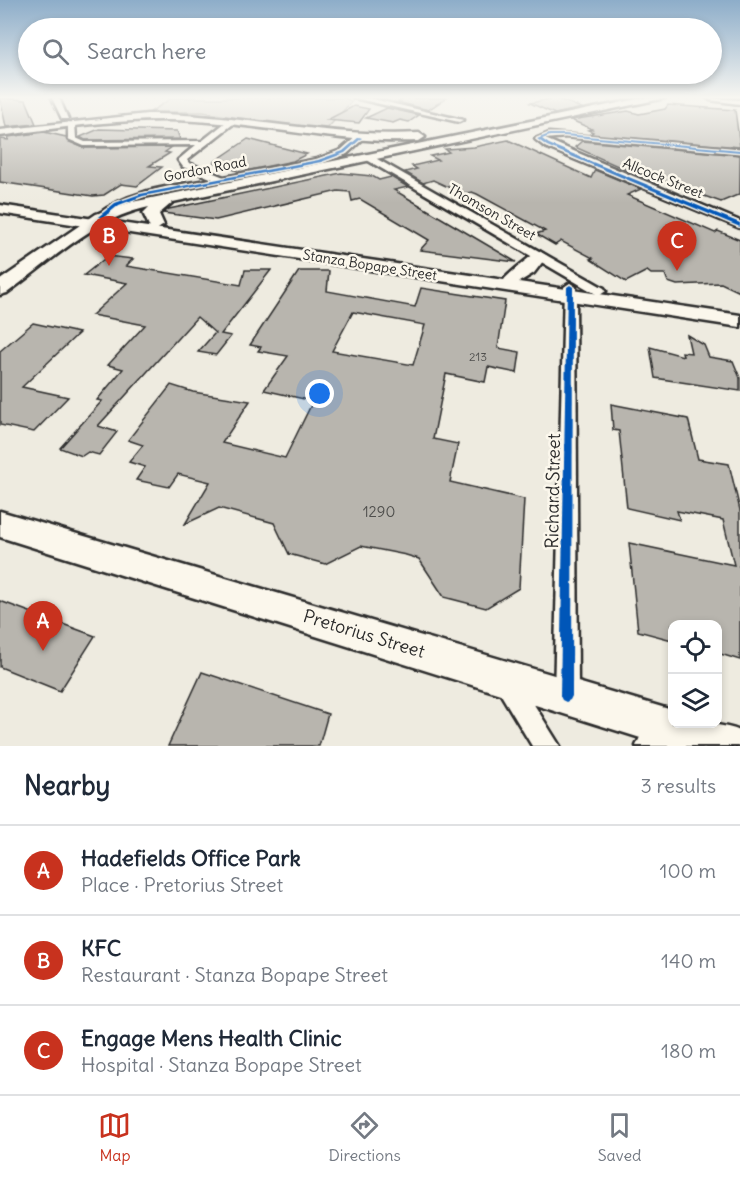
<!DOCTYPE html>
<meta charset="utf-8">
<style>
:root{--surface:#fff;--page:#f6f6f7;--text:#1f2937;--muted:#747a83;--line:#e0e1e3;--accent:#c8321e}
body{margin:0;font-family:Delius,sans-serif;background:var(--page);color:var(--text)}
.controls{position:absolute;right:18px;bottom:18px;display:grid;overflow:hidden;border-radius:12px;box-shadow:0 3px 9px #0003}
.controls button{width:54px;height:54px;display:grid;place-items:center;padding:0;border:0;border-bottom:2px solid var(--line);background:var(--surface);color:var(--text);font:30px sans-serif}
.you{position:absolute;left:320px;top:394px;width:21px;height:21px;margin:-15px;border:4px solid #fff;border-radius:50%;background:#1a73e8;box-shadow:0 0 0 9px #1a73e833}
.badge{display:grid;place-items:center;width:39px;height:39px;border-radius:50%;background:var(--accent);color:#fff;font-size:20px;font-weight:700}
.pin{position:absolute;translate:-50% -50px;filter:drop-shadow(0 2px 3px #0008)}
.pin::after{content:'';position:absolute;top:32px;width:21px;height:18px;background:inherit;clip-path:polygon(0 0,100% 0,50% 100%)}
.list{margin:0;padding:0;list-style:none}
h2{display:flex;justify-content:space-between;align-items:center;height:78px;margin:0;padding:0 24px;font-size:26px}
h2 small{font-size:20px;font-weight:400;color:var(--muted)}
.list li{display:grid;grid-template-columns:39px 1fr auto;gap:18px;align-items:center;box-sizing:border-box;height:90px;padding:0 24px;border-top:2px solid var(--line)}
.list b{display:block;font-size:22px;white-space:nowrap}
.list p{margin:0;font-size:20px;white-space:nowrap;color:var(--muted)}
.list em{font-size:20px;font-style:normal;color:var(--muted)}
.icon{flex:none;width:33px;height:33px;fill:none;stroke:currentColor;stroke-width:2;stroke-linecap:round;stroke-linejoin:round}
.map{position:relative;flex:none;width:740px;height:746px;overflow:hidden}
.search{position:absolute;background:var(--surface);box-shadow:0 3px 9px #0003;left:18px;right:18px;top:18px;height:66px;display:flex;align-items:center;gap:15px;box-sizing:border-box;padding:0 21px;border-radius:33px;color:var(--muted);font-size:22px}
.sheet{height:348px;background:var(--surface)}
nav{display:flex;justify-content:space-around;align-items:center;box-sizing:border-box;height:84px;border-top:2px solid var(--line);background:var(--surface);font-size:16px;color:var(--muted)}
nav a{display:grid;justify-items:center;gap:3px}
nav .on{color:var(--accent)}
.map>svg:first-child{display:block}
.green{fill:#cecbc2;stroke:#7c7b76;stroke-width:1.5}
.building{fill:#b8b5ae;stroke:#2b2b2b;stroke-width:1.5;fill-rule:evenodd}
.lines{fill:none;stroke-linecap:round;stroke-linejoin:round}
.minor-casing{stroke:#2b2b2b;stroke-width:5}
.secondary-casing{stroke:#2b2b2b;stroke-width:5}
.primary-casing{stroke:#2b2b2b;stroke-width:5}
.minor{fill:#fbf7ec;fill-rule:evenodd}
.secondary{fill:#fbf7ec;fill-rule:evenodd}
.primary{fill:#fbf7ec;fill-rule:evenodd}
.cycleway-casing{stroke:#fbf7ec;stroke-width:3}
.cycleway{fill:#0057b8;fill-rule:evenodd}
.labels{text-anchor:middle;stroke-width:5;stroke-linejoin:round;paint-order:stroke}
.number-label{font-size:12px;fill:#4e4e4c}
.far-street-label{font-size:14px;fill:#2b2b2b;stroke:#fbf7ec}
.near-number-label{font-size:15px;fill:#4e4e4c}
.near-street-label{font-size:18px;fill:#2b2b2b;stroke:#fbf7ec}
</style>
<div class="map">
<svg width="740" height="746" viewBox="0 0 740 746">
<rect width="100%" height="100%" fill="#eeebe0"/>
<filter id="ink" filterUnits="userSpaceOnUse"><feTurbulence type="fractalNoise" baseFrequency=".0167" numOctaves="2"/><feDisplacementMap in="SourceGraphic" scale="12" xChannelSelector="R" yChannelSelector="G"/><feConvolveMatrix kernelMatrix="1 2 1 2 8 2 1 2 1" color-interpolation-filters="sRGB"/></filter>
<g filter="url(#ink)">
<!-- green -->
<path class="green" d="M172,98H343L352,101L324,132L203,112H150Z"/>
<!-- building -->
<g class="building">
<path d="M0,98L26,100L36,124L6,127Z"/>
<path d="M406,98H446L428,110L398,102Z"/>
<path d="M555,98L582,108L555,114L530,103Z"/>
<path d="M668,105L735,110L740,147L590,134L593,132L588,130L592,129L571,120L628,111L639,114L665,109Z"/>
<path d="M354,106L369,109L359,123L327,120Z"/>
<path d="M387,108L419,115L409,122L400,120L393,123L366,118Z"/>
<path d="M99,129L177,131L180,139L85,140L80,137Z"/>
<path d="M44,132L66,137L67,141L84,148L172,147L165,152L170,153L149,166L162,167L137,186L121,184L104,195L93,196L0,182V139L9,140L8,137Z"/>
<path d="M248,139L307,154L293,161L240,172L214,162Z"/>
<path d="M508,140L591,178L595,170L641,189L627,195L715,233L718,231L740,240V292L721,283L677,285L668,282L665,274H651L647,271L626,282L590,259L593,258L561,241L555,245L536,234L545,231L477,194L472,192L463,194L433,180L423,183L405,172L417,169L412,166L438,160L430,156L449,152L445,149L474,147Z"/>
<path d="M582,141L740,155V194L721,202L662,181L656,183L575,147Z"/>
<path d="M341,173L372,176L379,180L391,177L408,187L394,190L516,262L420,250L429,240L360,199L352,201L350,192L338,191L216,220L163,213L169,209Z"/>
<path d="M108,256L133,259L126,266L241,285L245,270H271L221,334L231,336L216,355L198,352L215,333L197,317L98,426L117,432L99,455L88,452L82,456L60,448L102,401L97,400L123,369L108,365L145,325L92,315L127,283L84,275Z"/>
<path d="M299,271H329L327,291L415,307L421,288L505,301L498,348L520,352L517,373L488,367L485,382L446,374L433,439L458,444L450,482L524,499L519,588L486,608L444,597L419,559L406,555L361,546L325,564L289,554L274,523L219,508L185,524L210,482L178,474L169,487L136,480L145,467L129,462L143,445L128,440L171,385L193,392L250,401L222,443L285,458L313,401L264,390L288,356L258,351L261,347L250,345ZM353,312L425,325L413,365L332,351Z"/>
<path d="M33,323L79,333L22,387L68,397L34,432L0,425V351Z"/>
<path d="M687,335L704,345L709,357L733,361L740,378V391L655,378L650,347L683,356L682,352L691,353Z"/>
<path d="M611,404L688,419L698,459L729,464L740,510V566H738H740V660L717,653V624H672V640L638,631L629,543L734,565L723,520L677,511L680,520L627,508L619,431L613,430Z"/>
<path d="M0,601L95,636L60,691L0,667Z"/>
<path d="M202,672L328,714L319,746H168Z"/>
</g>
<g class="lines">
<!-- minor casing -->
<g class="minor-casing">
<g id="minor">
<path d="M52,98H59L68,119H62Z"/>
<path d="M354,98H369L463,120L459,122Z"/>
<path d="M707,98L740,100V104L710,100Z"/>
<path d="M230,119L237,121L187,160L189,163L224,177L317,159L341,150L357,136L364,138L347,154L322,163L144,197L120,206L105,219H97V215C130,189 173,186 213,179L183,167L178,160L196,145L84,146L68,139V122L75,124L76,138L85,142L202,141Z"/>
<path d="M549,133L740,149V153L565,137L545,139L740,221V228L545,147L535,139Z"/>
<path d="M370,155L604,288L606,291L600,295L596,294L367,160V156Z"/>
<path d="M570,283L576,287L578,696L575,705L566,708L557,705L554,696L564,287Z"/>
<path d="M506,671L515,674L560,746H532L494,683L497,674Z"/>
<path d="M675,724L684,728L688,737L684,746H636L640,737Z"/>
</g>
</g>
<!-- secondary casing -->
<g class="secondary-casing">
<path id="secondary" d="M0,205L504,280C506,276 534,253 539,251L547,256L534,273L519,282L740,315V327L0,213Z"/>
</g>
<!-- primary casing -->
<g class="primary-casing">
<g id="primary">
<path d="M643,98H665L173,202L159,214L164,225L156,230L150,228L143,213L149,207C94,218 51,261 7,293L0,295V280L96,214L132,202Z"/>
<path d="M147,114C238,113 327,138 419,133L425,137L419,141C343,144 271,126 196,121C130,117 65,127 0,136V130Z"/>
<path d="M0,511L672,710V724C697,724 718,722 740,731V746H666L0,537Z"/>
</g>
</g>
<!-- minor -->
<use href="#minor" class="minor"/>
<!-- secondary -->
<use href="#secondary" class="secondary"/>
<!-- primary -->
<use href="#primary" class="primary"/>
<!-- cycleway casing -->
<g class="cycleway-casing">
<g id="cycleway">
<path d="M549,134H565L740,150V152L565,136H550L542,139L549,144L740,223V227L547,146L537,139Z"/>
<path d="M359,137L362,138L345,153L321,162L143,196L119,205L103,218L98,217L115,203L140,194L318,160L343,151Z"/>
<path d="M570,285L573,287L572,696L570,700L566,702L562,700L560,696L567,287Z"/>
</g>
</g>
<!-- cycleway -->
<use href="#cycleway" class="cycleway"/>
</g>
</g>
<!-- sky -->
<linearGradient id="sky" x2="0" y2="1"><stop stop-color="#8dadc9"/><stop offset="0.48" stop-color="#f7f6f1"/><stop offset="1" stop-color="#f7f6f1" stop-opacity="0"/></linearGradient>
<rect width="740" height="203" fill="url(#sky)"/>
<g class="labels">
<!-- number labels -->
<g class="number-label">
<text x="478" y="361">213</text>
</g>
<!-- far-street labels -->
<g class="far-street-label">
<text transform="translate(205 169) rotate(-11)" y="5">Gordon Road</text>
<text transform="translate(663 178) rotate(22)" y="5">Allcock Street</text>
<text transform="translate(492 212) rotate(30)" y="5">Thomson Street</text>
<text transform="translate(370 265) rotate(9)" y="5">Stanza Bopape Street</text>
</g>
<!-- near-number labels -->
<g class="near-number-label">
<text x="379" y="517">1290</text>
</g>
<!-- near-street labels -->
<g class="near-street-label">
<text transform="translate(553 491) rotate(-89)" y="6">Richard Street</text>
<text transform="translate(364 634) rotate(17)" y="6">Pretorius Street</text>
</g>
</g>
</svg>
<div class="controls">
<button><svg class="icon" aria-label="locate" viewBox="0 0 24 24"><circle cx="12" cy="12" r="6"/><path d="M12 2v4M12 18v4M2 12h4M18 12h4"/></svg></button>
<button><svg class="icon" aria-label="layers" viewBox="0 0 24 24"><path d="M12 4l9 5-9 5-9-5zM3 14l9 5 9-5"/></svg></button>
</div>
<div class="you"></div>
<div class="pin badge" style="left:43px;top:651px">A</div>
<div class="pin badge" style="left:109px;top:266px">B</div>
<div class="pin badge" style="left:677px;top:271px">C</div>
<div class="search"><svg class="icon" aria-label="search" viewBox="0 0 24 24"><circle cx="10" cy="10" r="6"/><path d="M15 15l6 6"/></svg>Search here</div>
</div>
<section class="sheet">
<h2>Nearby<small>3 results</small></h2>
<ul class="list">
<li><span class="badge">A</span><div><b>Hadefields Office Park</b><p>Place · Pretorius Street</p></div><em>100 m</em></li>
<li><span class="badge">B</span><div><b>KFC</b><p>Restaurant · Stanza Bopape Street</p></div><em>140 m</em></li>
<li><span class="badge">C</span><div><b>Engage Mens Health Clinic</b><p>Hospital · Stanza Bopape Street</p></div><em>180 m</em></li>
</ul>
</section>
<nav>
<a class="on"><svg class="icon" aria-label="map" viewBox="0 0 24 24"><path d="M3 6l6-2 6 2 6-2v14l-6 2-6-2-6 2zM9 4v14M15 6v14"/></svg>Map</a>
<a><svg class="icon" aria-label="directions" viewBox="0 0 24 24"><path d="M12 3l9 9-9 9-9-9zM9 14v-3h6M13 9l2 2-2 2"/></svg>Directions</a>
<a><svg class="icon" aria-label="saved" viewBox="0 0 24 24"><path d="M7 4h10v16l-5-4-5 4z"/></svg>Saved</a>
</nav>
